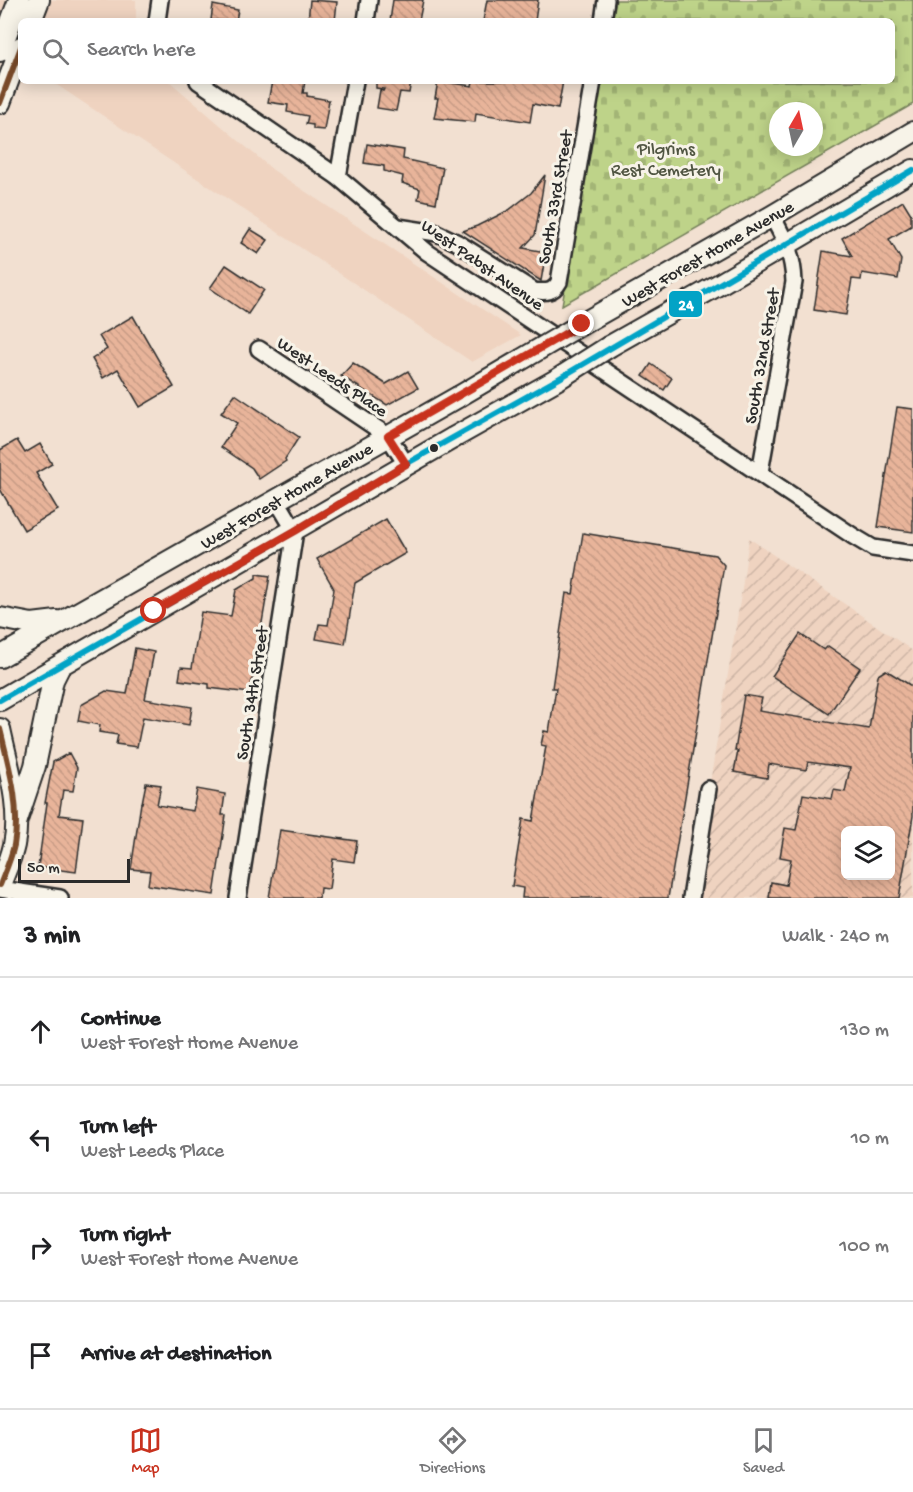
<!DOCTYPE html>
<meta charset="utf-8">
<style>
:root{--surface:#fff;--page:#f6f6f6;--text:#202124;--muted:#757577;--line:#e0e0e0;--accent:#c8321e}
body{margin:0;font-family:"Gochi Hand",sans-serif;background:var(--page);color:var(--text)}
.controls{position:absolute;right:18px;bottom:18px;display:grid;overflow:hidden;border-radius:9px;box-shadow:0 3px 15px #0003}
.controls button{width:54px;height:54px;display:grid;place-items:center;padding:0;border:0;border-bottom:2px solid var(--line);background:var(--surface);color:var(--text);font:30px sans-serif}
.compass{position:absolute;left:769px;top:102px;width:54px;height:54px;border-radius:50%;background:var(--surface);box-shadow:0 3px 15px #0003;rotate:9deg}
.scale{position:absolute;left:18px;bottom:15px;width:112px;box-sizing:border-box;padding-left:6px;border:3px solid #2b2b2b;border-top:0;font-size:16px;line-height:21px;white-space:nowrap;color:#2b2b2b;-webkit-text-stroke:4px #f7f3e8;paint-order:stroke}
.stop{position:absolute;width:18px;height:18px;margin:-14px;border:4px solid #c8321e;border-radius:50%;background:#fff}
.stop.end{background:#c8321e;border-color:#fff;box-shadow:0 2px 6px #0008}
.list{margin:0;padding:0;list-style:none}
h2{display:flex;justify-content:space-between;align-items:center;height:78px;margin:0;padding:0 24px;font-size:26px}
h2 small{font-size:20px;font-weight:400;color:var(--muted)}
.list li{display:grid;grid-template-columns:39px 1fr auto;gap:18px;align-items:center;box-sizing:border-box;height:108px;padding:0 24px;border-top:2px solid var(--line)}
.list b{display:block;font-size:22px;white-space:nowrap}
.list p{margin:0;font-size:20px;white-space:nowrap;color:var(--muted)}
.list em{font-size:20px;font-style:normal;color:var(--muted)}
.icon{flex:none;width:33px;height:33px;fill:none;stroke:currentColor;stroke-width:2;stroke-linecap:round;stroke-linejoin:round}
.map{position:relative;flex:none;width:913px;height:898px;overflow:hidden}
.search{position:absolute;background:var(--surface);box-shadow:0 3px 15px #0003;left:18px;right:18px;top:18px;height:66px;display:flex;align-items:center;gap:15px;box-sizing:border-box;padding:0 21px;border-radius:9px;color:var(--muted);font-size:22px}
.sheet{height:510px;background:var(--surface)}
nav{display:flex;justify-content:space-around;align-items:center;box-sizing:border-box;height:84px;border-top:2px solid var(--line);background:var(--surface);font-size:16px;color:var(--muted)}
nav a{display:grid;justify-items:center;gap:3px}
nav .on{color:var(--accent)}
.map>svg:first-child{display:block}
.built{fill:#efd3c0}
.industrial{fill:url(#industrial-furrows);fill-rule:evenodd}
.cemetery{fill:url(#cemetery-stones);stroke:#747f5a;stroke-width:1.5;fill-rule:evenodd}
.building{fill:url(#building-back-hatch);stroke:#2b2b2b;stroke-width:1.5;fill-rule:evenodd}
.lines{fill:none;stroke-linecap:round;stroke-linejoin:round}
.minor-casing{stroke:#2b2b2b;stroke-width:20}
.major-casing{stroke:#2b2b2b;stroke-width:24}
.minor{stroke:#f7f3e8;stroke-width:15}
.major{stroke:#f7f3e8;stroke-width:20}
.major-bridge-casing{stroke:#2b2b2b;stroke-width:24;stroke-linecap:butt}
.major-bridge{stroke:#f7f3e8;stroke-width:20}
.bus-1-casing{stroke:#f7f3e8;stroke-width:10}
.bus-2-casing{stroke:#f7f3e8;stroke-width:10}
.bus-1{stroke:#02a3c6;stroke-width:6}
.bus-2{stroke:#7a4b2a;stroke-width:6}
.route{stroke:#c8321e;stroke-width:8}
.bus-dot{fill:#2b2b2b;stroke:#f7f3e8;stroke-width:2}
.labels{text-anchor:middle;stroke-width:6;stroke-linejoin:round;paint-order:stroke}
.park-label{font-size:18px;fill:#505542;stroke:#f7f3e8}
.street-label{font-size:18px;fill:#2b2b2b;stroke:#f7f3e8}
.line-badge{stroke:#f7f3e8;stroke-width:2}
.badge-label{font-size:16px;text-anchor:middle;font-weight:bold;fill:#fff}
</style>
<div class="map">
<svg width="913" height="898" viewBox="0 0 913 898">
<defs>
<pattern id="industrial-furrows" width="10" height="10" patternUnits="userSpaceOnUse" patternTransform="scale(1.5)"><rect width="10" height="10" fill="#efd3c0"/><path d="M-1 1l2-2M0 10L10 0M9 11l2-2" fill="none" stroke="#cdb5a5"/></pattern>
<pattern id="cemetery-stones" width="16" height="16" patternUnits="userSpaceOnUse" patternTransform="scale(1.5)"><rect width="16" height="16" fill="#bed389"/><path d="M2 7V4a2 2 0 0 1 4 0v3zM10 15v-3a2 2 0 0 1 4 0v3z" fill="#a3b576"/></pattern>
<pattern id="building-back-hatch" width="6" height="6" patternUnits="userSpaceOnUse" patternTransform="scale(1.5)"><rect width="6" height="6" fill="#e8b49a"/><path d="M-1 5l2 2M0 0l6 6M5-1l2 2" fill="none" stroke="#c79b85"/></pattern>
</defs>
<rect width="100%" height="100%" fill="#f2e0d1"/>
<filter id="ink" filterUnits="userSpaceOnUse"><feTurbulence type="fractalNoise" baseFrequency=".0167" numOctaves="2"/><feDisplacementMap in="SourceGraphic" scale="12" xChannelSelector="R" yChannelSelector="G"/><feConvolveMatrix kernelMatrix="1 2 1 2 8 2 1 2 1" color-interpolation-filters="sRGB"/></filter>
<g filter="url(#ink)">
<!-- built -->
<g class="built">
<path d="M0,0H136V21H21V61L0,47Z"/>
<path d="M51,81H169L273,170L521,335L472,362Z"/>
</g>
<!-- industrial -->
<path class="industrial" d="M749,538L913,651V898H691L742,589ZM846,830H890V876H846Z"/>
<!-- cemetery -->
<path class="cemetery" d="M616,0H913V104L562,305L602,81H892V21H612ZM778,111H814V147H778Z"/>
<!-- building -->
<g class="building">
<path d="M310,0L337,2L335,21H308Z"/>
<path d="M393,0H423L419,21H390Z"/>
<path d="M487,0H538L535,21H483Z"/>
<path d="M213,5L238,10L236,21L211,20Z"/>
<path d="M272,81H305L303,93H307V96L329,100L324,130L313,129V125L306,124L308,116L287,112L288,105L268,102Z"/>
<path d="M376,81H411L409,93L400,92L396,111L377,108L380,90L383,91L384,89L376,88Z"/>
<path d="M438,81L472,86L473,81H563L558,109L533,104L530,122L476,113L475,122L434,118L438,98H435Z"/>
<path d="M367,144L404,150L403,159L443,168L436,203L418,199L420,189L402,183L403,176L384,171V166L364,163Z"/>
<path d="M545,175L535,235L523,248L546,252L541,281L463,231L477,226L509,210L531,193Z"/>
<path d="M903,201L911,214V226L889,239L901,260L898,279L862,273L861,280L852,279L846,315L814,310L823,251L852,256L842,238Z"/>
<path d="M250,229L268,240L258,254L241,243Z"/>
<path d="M226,265L264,290L248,314L210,288Z"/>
<path d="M133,316L174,387L140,407L118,369L103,378L92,359L107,349L99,336Z"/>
<path d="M353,363L386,384L408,371L418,388L387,405L341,376Z"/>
<path d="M651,364L672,378L664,390L643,376Z"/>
<path d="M235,394L299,437L285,459L286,461L259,479L252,468L221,447L237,423L221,413Z"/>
<path d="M897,407L913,409V532L878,527Z"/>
<path d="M17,440L25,453L40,444L52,464L36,473L58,510L24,530L0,489V450Z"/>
<path d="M386,519L406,553L355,583L345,644L316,639L319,624L328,625L334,589L317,559Z"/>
<path d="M583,533L715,555L724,565L668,898H522L523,888L512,886L523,819L533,821L546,746L541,745L544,731L549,732L556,688H552L566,593L573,594Z"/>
<path d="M256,574L270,576L250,693L209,688V684L179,680L181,667L192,668L201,612L231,616L236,590L256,578Z"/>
<path d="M800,634L824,650L828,646L860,668L829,714L772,676Z"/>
<path d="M135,648L154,652L145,699L192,707L189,725L143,717L137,747L116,744L118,735L99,732L100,725L78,721L81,705L106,691L127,694Z"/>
<path d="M886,670L913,687V816L899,898H769L771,882L786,885L791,859L780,857L785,828L796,830L803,794L832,799L834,790L845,792L850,768L808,762L806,770L769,764L767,778L734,772L738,751H735L744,695L762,698L759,711L869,729L878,675ZM846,831H891V876H846Z"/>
<path d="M69,753L77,768L73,791L63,790L59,815L83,818L76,872L38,867L47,803H45L53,762Z"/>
<path d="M146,783L161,785L157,805L193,811L197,789L225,794L222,815H226L214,895L148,885L150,871L131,869L141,803H142Z"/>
<path d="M280,830L357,841L354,862L333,859L329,889L320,888L319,898H269Z"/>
</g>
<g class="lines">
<!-- minor casing -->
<g class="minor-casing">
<g id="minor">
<path d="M157,21L160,0"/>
<path d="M366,21L369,0"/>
<path d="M603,21L606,0"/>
<path d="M198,81L338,177L427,252L853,536L873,548L913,554"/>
<path d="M338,177L355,81"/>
<path d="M398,227L437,233L458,243L534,291C546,292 553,293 559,282L593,81"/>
<path d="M259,349L388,436L406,464"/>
<path d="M760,472L794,282C793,254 785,240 772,216"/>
<path d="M0,889L60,898"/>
<path d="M238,898L295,531L276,499"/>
<path d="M691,898L708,789"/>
</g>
</g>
<!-- major casing -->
<g class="major-casing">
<g id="major">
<path d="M31,21L39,0"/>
<path d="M0,51L19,0"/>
<path d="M0,103L21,47"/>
<path d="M582,324L772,216L913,132"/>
<path d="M610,346L718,285L913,170"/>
<path d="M0,618L32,624L57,621"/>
<path d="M0,657L458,397"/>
<path d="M0,700L453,438"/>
<path d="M0,729C8,767 22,807 14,845C11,859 5,872 0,885"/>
<path d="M17,820L35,766L53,680L60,666"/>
</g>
</g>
<!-- minor -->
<use href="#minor" class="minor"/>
<!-- major -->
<use href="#major" class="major"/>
<!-- major-bridge casing -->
<g class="major-bridge-casing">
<g id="major-bridge">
<path d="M458,397L582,324"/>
<path d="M453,438L558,379L610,346"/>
</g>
</g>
<!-- major-bridge -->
<use href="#major-bridge" class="major-bridge"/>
<!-- bus-1 casing -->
<g class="bus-1-casing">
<path id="bus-1" d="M0,700L295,531L406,464L558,379L913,170"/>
</g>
<!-- bus-2 casing -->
<g class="bus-2-casing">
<g id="bus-2">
<path d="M0,103L21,47"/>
<path d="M0,729C9,767 21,806 14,845C11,859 5,872 0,885"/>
</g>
</g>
<!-- bus-1 -->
<use href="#bus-1" class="bus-1"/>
<!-- bus-2 -->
<use href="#bus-2" class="bus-2"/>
</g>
</g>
<g class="lines" filter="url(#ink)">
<!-- route -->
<path class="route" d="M154,611L295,531L406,464L388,436L582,324"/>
</g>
<!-- markers -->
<circle class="bus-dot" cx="434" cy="448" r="5"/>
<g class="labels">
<!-- park labels -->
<g class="park-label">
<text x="666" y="154">Pilgrims<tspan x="666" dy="21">Rest Cemetery</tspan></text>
</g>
<!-- street labels -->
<g class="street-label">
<text transform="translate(554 197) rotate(-80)" y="6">South 33rd Street</text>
<text transform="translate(707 253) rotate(-30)" y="6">West Forest Home Avenue</text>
<text transform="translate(483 264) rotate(35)" y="6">West Pabst Avenue</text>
<text transform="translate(761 356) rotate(-80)" y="6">South 32nd Street</text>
<text transform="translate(333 376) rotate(34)" y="6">West Leeds Place</text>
<text transform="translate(286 495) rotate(-30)" y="6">West Forest Home Avenue</text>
<text transform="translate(251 693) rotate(-81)" y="6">South 34th Street</text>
</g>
</g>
<rect class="line-badge" x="668" y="290" width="35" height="28" rx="6" fill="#02a3c6"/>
<g class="badge-label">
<text x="686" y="310">24</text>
</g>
</svg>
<div class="controls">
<button><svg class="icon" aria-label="layers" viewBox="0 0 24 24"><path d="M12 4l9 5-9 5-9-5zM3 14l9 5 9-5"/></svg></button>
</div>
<svg class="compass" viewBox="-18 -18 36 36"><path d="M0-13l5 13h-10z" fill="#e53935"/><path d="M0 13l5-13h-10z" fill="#757577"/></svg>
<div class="scale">50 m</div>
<div class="stop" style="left:154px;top:611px"></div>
<div class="stop end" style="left:582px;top:324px"></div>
<div class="search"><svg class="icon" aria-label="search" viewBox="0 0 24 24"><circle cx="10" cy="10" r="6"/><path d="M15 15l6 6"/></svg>Search here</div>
</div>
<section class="sheet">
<h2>3 min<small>Walk · 240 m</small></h2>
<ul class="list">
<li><svg class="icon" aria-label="ahead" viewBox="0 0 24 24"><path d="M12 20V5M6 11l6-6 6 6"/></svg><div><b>Continue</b><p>West Forest Home Avenue</p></div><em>130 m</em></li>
<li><svg class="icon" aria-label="left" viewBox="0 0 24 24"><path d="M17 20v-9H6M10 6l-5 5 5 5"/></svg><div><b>Turn left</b><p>West Leeds Place</p></div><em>10 m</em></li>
<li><svg class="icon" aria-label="right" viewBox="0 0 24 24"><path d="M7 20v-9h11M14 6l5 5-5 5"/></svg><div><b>Turn right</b><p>West Forest Home Avenue</p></div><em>100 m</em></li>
<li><svg class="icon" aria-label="arrive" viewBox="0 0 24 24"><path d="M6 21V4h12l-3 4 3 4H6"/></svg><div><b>Arrive at destination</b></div></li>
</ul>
</section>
<nav>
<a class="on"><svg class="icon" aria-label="map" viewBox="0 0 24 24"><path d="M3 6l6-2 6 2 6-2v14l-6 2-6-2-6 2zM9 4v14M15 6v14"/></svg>Map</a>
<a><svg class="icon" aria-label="directions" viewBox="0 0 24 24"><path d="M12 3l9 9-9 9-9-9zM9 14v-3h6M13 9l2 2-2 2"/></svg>Directions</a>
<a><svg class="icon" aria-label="saved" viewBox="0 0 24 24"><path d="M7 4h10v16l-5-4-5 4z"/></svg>Saved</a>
</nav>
